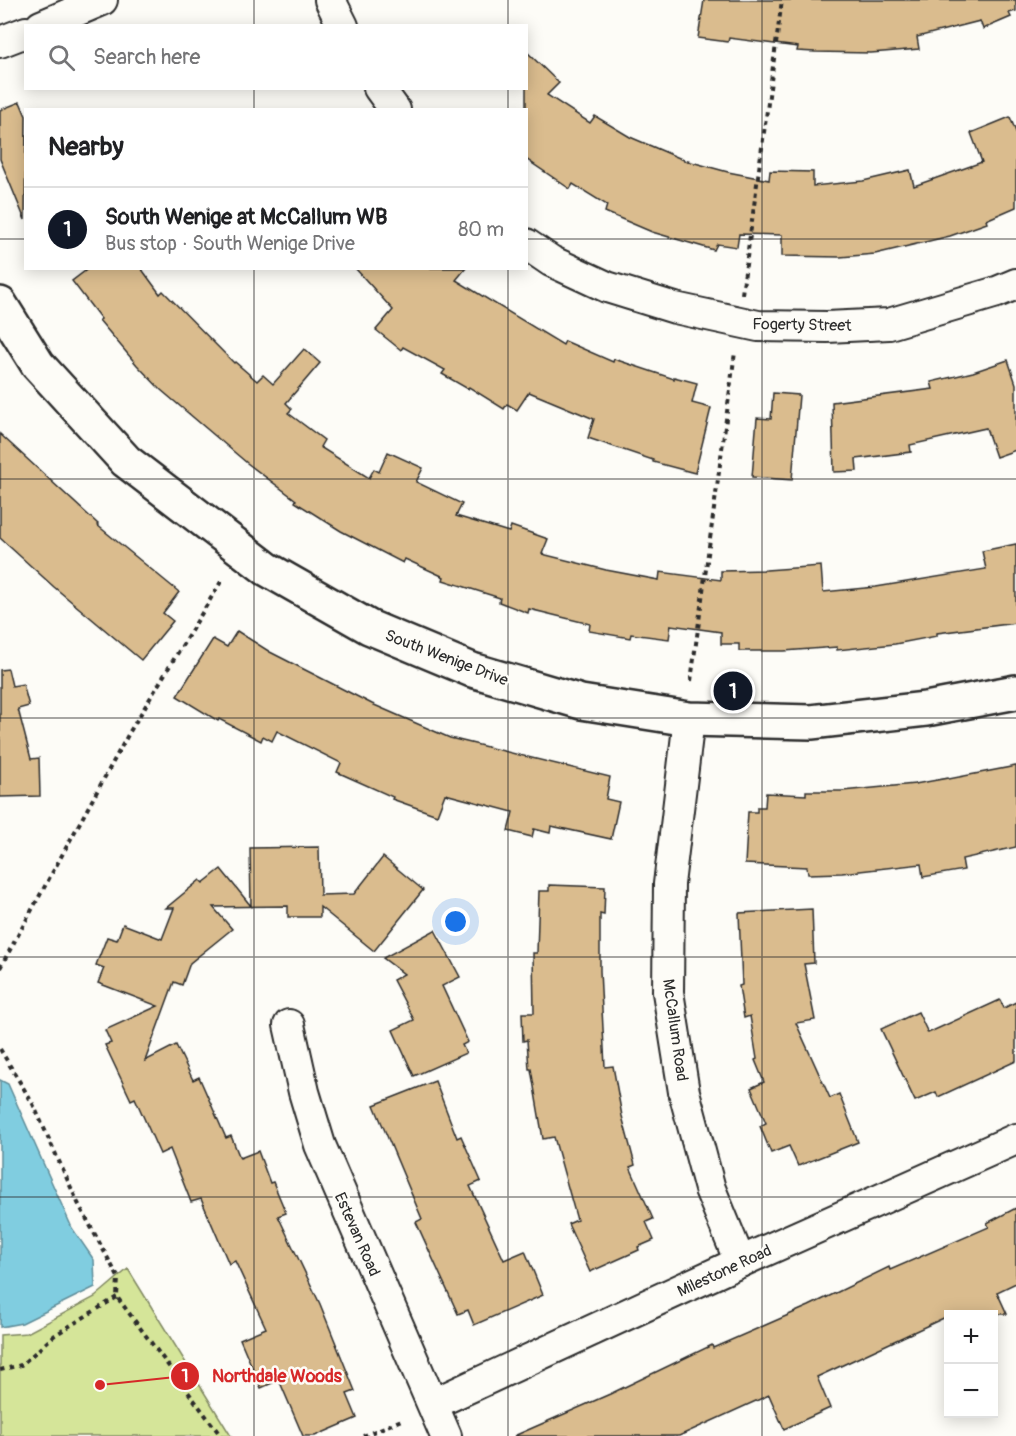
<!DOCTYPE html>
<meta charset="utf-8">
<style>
:root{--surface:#fff;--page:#f6f6f6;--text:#202124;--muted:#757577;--line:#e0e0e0;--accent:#111827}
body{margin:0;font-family:Pangolin,sans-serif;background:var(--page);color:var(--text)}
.controls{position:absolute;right:18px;bottom:18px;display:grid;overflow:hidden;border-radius:0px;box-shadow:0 3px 15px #0003}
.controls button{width:54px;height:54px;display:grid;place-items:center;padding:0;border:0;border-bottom:2px solid var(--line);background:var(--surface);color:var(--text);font:30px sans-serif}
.you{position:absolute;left:456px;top:922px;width:21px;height:21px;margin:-15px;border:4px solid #fff;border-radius:50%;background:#1a73e8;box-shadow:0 0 0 9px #1a73e833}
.badge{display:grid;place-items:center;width:39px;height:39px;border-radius:50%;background:var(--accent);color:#fff;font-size:20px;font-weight:700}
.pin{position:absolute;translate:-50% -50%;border:3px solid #fff;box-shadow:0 2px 6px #0006}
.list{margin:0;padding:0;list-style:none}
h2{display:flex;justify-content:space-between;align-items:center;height:78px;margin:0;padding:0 24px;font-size:26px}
h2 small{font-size:20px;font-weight:400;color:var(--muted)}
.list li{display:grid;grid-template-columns:39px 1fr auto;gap:18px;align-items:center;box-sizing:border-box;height:84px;padding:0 24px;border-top:2px solid var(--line)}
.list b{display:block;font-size:22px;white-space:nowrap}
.list p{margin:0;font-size:20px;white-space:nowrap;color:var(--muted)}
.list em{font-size:20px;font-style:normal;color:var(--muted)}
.icon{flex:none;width:33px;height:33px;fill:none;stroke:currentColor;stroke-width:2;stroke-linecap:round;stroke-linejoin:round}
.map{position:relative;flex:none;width:1016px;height:1436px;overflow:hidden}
.search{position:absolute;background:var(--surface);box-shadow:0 3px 15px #0003;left:24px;top:24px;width:504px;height:66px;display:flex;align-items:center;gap:15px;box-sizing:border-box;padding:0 21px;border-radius:0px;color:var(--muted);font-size:22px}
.panel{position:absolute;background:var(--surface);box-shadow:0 3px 15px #0003;left:24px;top:108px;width:504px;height:162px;border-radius:0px}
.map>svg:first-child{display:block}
.green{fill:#d5e599;stroke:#808862;stroke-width:1.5}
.water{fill:#80cde0;stroke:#5e8c98;stroke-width:1.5}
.building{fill:#dabc8e;stroke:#2b2b2b;stroke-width:1.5}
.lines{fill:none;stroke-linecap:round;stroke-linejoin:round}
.street-casing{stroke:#2b2b2b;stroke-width:34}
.secondary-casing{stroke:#2b2b2b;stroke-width:38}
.path{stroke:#2b2b2b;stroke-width:4;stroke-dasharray:4.5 4.5;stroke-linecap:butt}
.street{stroke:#fdfcf7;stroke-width:30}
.secondary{stroke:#fdfcf7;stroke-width:33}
.grid{fill:none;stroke:#2b2b2b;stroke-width:1.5;stroke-opacity:0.55}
.labels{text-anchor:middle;stroke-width:5;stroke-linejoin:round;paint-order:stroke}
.street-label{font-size:16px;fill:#2b2b2b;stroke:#fdfcf7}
.leader{fill:none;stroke:#d62828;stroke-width:2}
.callout-dot{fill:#d62828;stroke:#fdfcf7;stroke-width:2}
.mark-label{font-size:18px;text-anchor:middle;font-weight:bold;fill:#fff}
.callout-label{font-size:18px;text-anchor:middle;font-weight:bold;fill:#d62828;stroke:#fdfcf7;stroke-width:5;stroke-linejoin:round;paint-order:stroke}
</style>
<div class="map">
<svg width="1016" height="1436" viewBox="0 0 1016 1436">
<rect width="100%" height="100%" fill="#fdfcf7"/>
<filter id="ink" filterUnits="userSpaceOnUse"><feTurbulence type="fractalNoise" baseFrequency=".0167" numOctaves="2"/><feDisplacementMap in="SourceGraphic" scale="12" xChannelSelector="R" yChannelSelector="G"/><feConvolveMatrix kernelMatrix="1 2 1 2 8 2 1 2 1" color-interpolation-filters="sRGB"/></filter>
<g filter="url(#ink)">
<!-- green -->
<path class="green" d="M128,1269L231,1436H0V1335L27,1333L95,1297Z"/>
<!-- water -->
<path class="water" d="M0,1080L8,1084L72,1228L94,1260L95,1287L22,1323L0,1327Z"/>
<!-- building -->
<g class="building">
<path d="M704,0H1016V11L1009,13L1011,17L983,29L980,21L917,37L919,49L871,53L815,52L797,51L798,47L729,38L728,42L698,38Z"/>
<path d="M526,51L559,83L547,95L590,123L595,116L630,137L684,160L728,172L769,180L770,171L813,172V186L863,181L910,170L914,186L982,162L971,133L1010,117L1016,132V207L986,220L987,223L950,236L875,254L840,257L782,256V235L739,234L737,247L717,244L714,250L652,232L605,212L607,205L573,184L570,189L526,159Z"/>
<path d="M20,102L26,116L25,220L0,159V110Z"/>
<path d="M89,268H141L160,294L163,291L234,363L235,362L257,381L263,375L273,384L304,349L320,363L286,403L292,409L288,413L324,440L320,447L369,478L374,469L379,472L388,452L423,468L416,482L462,504L456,516L509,532L511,526L548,539L542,554L606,570L659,580L660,572L721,580V571L766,570L821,566L823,592L876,587L986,569L982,551L1016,544V623L937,633V636L895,644L837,650V647L784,651H739V644H721V632L671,625L669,639L631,634L630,638L589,631L590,624L529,609L528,613L499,602L500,598L443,580L444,577L405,559L403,563L341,531L295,502L296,500L247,463L161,390L137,365L99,320L101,319L72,281Z"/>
<path d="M355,268H466L456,280L563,345L565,341L613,362L614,359L674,379V377L697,383L692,403L711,408L695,473L653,462V460L588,438L594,419L529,392L517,410L507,404L504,409L469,387L468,389L442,374L445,370L403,347L401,350L376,330L393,310Z"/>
<path d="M1008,360L1016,384V450L996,457L986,428L910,445L911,452L856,459L857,471L834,472L832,402L933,389L931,382L973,372Z"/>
<path d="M773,393L799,395L792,480L752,477L757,418L771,419Z"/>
<path d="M0,434L98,524L97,525L179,592L163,613L173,621L141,660L54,587L0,538Z"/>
<path d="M237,631L270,652L372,704L450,738L610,777L606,799L619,802L611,839L551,826L550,833L534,829L532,837L508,831L513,812L445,794L437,815L392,799L393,797L337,772L341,763L277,731L272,741L263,736L261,741L219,719L218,721L177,696L213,639L227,647Z"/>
<path d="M8,669L12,686L23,684L29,706L18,709L31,759L39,758L40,796L0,797V670Z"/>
<path d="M1016,766V847L962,859L964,870L923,877L921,864L842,873L808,874L807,867L745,864L748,812H757V807H765L766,793L806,795V791H842L915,784L948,778L949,779Z"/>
<path d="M319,847L320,895L354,894L383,857L423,890L374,951L320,907V917H288V906L213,907L232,929L190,963L182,985L174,982L145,1061L176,1045L193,1080L199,1077L226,1138L231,1136L240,1158L258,1151L270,1183L273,1182L286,1213L278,1216L320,1304L355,1391L347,1394L357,1418L315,1436H303L279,1380L261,1388L240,1339L266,1328L235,1261L229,1264L201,1199L191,1202L170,1149L160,1154L135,1098L131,1100L105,1045L111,1043L105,1030L158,1006L98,983L104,968L96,965L107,937L117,940L123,924L162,939L174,908H166L200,880L203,883L221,869L251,906L250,848Z"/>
<path d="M549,885L605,887L604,915L600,914V971L605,1067L613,1066L622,1116L635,1165L630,1167L653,1219L646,1222L654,1240L638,1247L639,1250L590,1272L568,1224L577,1220L554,1137L543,1139L531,1069H529L527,1040L523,1041L522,1013H534L533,953H537L539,891H549Z"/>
<path d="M812,909L814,963L804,964L815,1020L796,1023L830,1098L839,1094L858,1142L798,1166L789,1146L771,1153L760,1126L766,1123L751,1088L764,1082L755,1060L757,1059L750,1016L744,1018L739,986L742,985L739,913Z"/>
<path d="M435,930L460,977L442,986L468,1042L462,1045L466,1053L414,1076L393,1030L414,1020L393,980L404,974L383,958Z"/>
<path d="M1000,1000L1004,1008L1016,1002V1061L938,1097L936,1092L915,1101L881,1029L918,1012L928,1033Z"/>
<path d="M435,1081L457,1138L461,1136L481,1181L470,1186L504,1260L525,1251L543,1295L474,1325L468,1310L458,1314L416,1222L422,1219L374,1105Z"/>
<path d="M1016,1208V1283L997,1292L1007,1314H948V1316L817,1377L830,1408L784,1429L769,1395L679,1436H514L610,1394L712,1345L713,1348L809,1306L889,1267L890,1270L989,1227L987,1223Z"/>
</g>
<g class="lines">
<!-- street casing -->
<g class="street-casing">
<g id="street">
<path d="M330,0L343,26"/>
<path d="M41,26L102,0"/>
<path d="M0,42L26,32"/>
<path d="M379,88L395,110"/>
<path d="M526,244L551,261L607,287L675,308L758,326L827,327L889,324L997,292L1016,284"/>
<path d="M689,719L669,884L668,992L684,1092L710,1189L740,1262"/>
<path d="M289,1025L304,1092L320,1145L446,1436"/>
<path d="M433,1404L740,1262L1016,1139"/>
</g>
</g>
<!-- secondary casing -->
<g class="secondary-casing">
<path id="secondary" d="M0,304L38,365L126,461L267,569L369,627L472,670L581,702L689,719L811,722L926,709L1016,692"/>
</g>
<!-- path -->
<g class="path">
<path d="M742,294L782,0"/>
<path d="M691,681L735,352"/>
<path d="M0,968L129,733L222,580"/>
<path d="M0,1049L33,1104L78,1203L118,1277L117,1297L221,1436"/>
<path d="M0,1370L21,1365L55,1335L117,1297"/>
<path d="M363,1436L404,1419"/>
</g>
<!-- street -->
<use href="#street" class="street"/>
<!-- secondary -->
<use href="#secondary" class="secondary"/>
</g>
</g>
<!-- grid -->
<path class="grid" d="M254,0V26M508,0V26M762,0V1436M254,88V110M508,88V110M0,239H26M526,239H1016M254,268V1436M508,268V1436M0,479H1016M0,718H1016M0,957H1016M0,1197H1016"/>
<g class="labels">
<!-- street labels -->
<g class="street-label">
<text transform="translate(802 324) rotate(1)" y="6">Fogerty Street</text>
<text transform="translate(447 657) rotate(21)" y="6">South Wenige Drive</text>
<text transform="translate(676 1030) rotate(82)" y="6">McCallum Road</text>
<text transform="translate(358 1234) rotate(66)" y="6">Estevan Road</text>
<text transform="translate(724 1270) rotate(-25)" y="6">Milestone Road</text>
</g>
</g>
<!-- callouts -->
<path class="leader" d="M100 1385L185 1376"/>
<g class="callout-dot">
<circle cx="100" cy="1385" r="6"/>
<circle cx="185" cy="1376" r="15"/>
</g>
<g class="mark-label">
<text x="185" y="1382">1</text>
</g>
<g class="callout-label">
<text x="277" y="1382">Northdale Woods</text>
</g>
</svg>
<div class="controls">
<button>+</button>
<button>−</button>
</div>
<div class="you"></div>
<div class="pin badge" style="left:733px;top:691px">1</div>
<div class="search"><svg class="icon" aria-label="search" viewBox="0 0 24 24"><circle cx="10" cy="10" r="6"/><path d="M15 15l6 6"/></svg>Search here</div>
<section class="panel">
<h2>Nearby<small></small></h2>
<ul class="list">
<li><span class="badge">1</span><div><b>South Wenige at McCallum WB</b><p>Bus stop · South Wenige Drive</p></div><em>80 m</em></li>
</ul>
</section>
</div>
